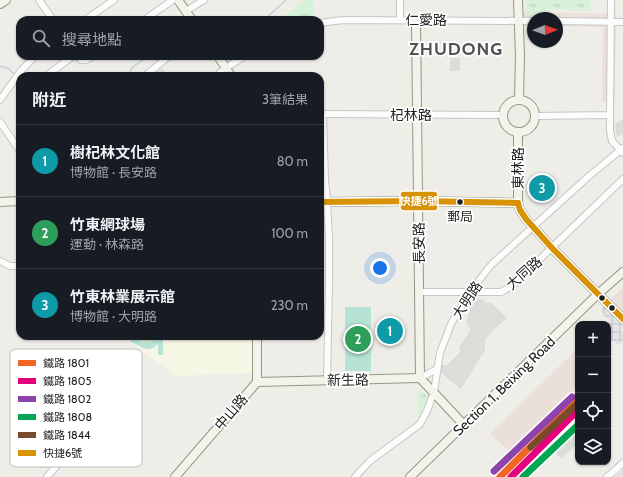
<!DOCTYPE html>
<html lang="zh-TW">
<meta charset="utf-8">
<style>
:root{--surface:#171b24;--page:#20242c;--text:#f1f3f6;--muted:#9ea1a6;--line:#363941;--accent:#676765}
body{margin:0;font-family:Cabin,"Noto Sans TC",sans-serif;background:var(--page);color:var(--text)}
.controls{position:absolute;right:12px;bottom:12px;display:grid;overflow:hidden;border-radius:8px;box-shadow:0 1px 3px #0004}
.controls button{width:36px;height:36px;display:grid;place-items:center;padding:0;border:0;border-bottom:1px solid var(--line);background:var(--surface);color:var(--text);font:20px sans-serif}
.compass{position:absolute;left:527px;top:12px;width:36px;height:36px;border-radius:50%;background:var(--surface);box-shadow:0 1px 3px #0004;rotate:89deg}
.you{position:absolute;left:380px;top:268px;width:14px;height:14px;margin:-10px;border:3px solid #fff;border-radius:50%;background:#1a73e8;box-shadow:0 0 0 6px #1a73e833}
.badge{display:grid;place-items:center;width:26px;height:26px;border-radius:50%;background:var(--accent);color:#fff;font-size:13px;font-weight:700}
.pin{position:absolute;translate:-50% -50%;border:2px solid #fff;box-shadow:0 1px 4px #0006}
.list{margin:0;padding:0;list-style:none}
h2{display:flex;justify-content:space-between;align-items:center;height:52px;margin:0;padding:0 16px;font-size:17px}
h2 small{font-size:13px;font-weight:400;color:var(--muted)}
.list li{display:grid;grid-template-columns:26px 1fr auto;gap:12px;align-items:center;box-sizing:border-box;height:72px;padding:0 16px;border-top:1px solid var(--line)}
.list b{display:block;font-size:15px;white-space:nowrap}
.list p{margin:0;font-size:13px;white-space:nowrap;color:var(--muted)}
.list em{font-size:13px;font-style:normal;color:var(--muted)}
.icon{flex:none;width:22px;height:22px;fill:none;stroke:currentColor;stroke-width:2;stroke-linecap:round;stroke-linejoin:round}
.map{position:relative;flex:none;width:623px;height:477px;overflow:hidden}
.search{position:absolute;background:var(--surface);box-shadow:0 1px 3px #0004;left:16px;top:16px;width:308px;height:44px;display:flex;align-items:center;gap:10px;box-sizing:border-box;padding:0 14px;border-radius:12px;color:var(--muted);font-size:15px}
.panel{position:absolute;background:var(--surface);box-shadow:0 1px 3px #0004;left:16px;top:72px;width:308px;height:268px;border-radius:12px}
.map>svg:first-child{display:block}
.commercial{fill:#ebdfda}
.education{fill:#f5f6e4}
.grass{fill:url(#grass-tufts)}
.park{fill:url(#park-tufts)}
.pitch{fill:#b6e3d5}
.parking{fill:#dcdcd9}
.plaza{fill:url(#plaza-grid)}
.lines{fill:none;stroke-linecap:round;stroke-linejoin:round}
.stream{stroke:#bed4df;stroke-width:1.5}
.street-casing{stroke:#c6c6c4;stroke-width:8}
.secondary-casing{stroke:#939780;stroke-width:10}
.highway-casing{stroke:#c2a1a7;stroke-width:12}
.street{stroke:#fcfcfc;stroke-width:6}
.secondary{stroke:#f2f4eb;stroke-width:8}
.highway{stroke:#eae0e0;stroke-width:11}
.bus-1-casing{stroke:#fff;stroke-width:9}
.bus-1{stroke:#d79205;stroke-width:6}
.rail-1-casing{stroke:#fff;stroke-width:10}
.rail-2-casing{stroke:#fff;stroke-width:10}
.rail-3-casing{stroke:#fff;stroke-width:10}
.rail-4-casing{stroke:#fff;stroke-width:10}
.rail-5-casing{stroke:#fff;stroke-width:10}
.rail-1{stroke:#f26522;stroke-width:7}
.rail-2{stroke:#e5007d;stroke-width:7}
.rail-3{stroke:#8e44ad;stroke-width:7}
.rail-4{stroke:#00a651;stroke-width:7}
.rail-5{stroke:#7a4b2a;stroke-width:7}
.bus-dot{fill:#1f1f1f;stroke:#fff;stroke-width:1.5}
.labels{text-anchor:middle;stroke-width:3.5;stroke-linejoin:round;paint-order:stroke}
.bus-label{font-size:13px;fill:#1f1f1f;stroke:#fff}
.street-label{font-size:14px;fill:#1f1f1f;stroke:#fff}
.district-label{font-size:18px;font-weight:bold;letter-spacing:1px;fill:#525252;stroke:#fff}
.key{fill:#fff;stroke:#bcbcbc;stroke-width:1}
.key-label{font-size:11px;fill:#1f1f1f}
.line-badge{stroke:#fff;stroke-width:1.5}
.badge-label{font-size:11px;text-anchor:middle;font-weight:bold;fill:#fff}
</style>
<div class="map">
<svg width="623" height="477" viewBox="0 0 623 477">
<defs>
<pattern id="grass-tufts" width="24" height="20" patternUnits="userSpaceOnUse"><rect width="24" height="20" fill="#d7eac8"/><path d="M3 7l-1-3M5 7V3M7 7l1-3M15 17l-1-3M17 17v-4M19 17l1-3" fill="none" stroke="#b8c8ab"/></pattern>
<pattern id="park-tufts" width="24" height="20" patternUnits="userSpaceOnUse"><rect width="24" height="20" fill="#d8f2da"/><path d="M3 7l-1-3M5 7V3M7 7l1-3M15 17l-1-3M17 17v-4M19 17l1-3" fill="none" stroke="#b9cfbb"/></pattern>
<pattern id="plaza-grid" width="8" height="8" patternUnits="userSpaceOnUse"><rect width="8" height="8" fill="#e4e3e6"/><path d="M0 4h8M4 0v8" fill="none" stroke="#c3c2c5"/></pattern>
</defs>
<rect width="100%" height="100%" fill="#eeede8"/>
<!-- commercial -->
<g class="commercial">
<path d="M522,12L616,14L615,102H602L603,27L557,26V18H533V25H522Z"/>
<path d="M623,288V312L610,300Z"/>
<path d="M578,348V385L511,452L490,434Z"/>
</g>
<!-- education -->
<path class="education" d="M121,336H254L253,373L176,376Z"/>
<!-- grass -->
<path class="grass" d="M135,336H157C152,345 140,345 135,336Z"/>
<!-- park -->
<g class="park">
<path d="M304,0H313L314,19L311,20H279Z"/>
<path d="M526,0H591L590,11L545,9L544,15H525Z"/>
<path d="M418,387L428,397L418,420Z"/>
</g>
<!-- pitch -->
<g class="pitch">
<rect x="345" y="307" width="26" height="64"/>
<path d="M129,336H135C140,345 152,345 157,336H163V355H158V344L153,348L148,349L143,348L131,342Z"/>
</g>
<!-- parking -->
<g class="parking">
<rect x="450" y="58" width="10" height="13"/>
<path d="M162,68L168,76H152Z"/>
<path d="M623,119V133L618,137L616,134L615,124Z"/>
<path d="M474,298L482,299L485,303H491L507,318L493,330L485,340V350L461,389L441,373V365H447L461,351L459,347L471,330L466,323Z"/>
<path d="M578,420V443L561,459L550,446Z"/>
</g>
<!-- plaza -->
<path class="plaza" d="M610,300L623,312V327L620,330L623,334V340L618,345L612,340L608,344V324L609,320L600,311Z"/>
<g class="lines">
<!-- stream -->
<g class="stream">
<path d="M262,20L265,19L286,0"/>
<path d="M0,66L9,69L15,75"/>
<path d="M127,76L133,67L148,56"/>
<path d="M17,78L20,82"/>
</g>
<!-- street casing -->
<g class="street-casing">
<g id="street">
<path d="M39,0L53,20"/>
<path d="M400,0V20"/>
<path d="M186,11L204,0"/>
<path d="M85,20L114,0"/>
<path d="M144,20L173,0"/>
<path d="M557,21L623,22"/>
<path d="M320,23L343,20L533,21"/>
<path d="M77,56L81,60H86L93,56"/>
<path d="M46,76L73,56"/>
<path d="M145,76L169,56"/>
<path d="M216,76L226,68L245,56"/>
<path d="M0,100L20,72L35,56"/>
<path d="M320,114L502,115"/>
<path d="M323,114L325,179L327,202L329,238V282L327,380"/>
<path d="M610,115V131L612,141L623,153"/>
<path d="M535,116L610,115L611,0"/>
<path d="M0,122L20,151"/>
<path d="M0,261L10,266H20"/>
<path d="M419,292H501L512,286L623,179"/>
<path d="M420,378L437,369"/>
<path d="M47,477L97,419"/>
<path d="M355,477L370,461L420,424L427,411L434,392L440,353L451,324L470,292L491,265L589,176L623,148"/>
<path d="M607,477L623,463"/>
</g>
</g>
<!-- secondary casing -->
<g class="secondary-casing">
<g id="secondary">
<path d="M178,0L192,20"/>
<path d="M518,0L520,55L519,99"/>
<path d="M0,4L6,0"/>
<path d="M416,20L420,378L464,425"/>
<path d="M218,56L231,76"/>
<circle cx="519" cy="116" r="16"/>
<path d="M518,132V203L520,210L526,219L552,248L623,319"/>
<path d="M0,202L20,201"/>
<path d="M320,202L418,201L518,203"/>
<path d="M257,382L420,378"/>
<path d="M175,477L257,382V336"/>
<path d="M410,477L598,294L623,272"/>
</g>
</g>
<!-- highway casing -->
<g class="highway-casing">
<path id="highway" d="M619,477L623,474"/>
</g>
<!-- street -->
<use href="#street" class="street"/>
<!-- secondary -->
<use href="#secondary" class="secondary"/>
<!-- highway -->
<use href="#highway" class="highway"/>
<!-- bus-1 casing -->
<g class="bus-1-casing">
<g id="bus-1">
<path d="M320,202L418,201L518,203"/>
<path d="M518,203L520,210L526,219L552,248L623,319"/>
</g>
</g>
<!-- bus-1 -->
<use href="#bus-1" class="bus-1"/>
<!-- rail-1 casing -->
<g class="rail-1-casing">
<path id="rail-1" d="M500,477L578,399"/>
</g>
<!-- rail-2 casing -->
<g class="rail-2-casing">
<path id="rail-2" d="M511,477L578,410"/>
</g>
<!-- rail-3 casing -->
<g class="rail-3-casing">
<path id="rail-3" d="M494,471L572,397"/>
</g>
<!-- rail-4 casing -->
<g class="rail-4-casing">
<path id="rail-4" d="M523,477L578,425"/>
</g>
<!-- rail-5 casing -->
<g class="rail-5-casing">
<path id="rail-5" d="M531,447L578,403"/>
</g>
<!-- rail-1 -->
<use href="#rail-1" class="rail-1"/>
<!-- rail-2 -->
<use href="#rail-2" class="rail-2"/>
<!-- rail-3 -->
<use href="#rail-3" class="rail-3"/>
<!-- rail-4 -->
<use href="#rail-4" class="rail-4"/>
<!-- rail-5 -->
<use href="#rail-5" class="rail-5"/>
</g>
<!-- markers -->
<g class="bus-dot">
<circle cx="460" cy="202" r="3.5"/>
<circle cx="602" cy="298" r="3.5"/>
<circle cx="612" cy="308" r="3.5"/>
</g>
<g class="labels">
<!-- bus labels -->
<g class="bus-label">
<text x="460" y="221">郵局</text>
</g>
<!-- street labels -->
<g class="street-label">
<text x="426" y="25">仁愛路</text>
<text x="411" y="120">杞林路</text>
<text transform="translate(518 168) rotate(-90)" y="5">東林路</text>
<text transform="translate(419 243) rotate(-91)" y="5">長安路</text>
<text transform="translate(524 273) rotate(-41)" y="5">大同路</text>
<text transform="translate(467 300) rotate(-56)" y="5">大明路</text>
<text transform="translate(348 380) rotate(-1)" y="5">新生路</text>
<text transform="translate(504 386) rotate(-44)" y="5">Section 1, Beixing Road</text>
<text transform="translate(231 412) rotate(-49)" y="5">中山路</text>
</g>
<!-- district labels -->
<g class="district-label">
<text x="456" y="55">ZHUDONG</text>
</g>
</g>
<!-- legend -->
<rect x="10" y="349" width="132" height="118" rx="6" class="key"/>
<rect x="18" y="360" width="18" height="6" fill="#f26522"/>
<rect x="18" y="378" width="18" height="6" fill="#e5007d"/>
<rect x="18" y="396" width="18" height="6" fill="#8e44ad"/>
<rect x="18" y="414" width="18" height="6" fill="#00a651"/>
<rect x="18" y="432" width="18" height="6" fill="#7a4b2a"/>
<rect x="18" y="450" width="18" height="6" fill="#d79205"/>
<g class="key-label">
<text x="43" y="367">鐵路 1801</text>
<text x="43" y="385">鐵路 1805</text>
<text x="43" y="403">鐵路 1802</text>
<text x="43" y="421">鐵路 1808</text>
<text x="43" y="439">鐵路 1844</text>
<text x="43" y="457">快捷6號</text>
</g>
<rect class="line-badge" x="400" y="191" width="38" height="20" rx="4" fill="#d79205"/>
<g class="badge-label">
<text x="419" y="205">快捷6號</text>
</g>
</svg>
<div class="controls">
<button>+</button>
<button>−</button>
<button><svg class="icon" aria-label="locate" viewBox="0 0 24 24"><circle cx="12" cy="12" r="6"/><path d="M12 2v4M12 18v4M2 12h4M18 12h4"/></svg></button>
<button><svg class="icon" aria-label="layers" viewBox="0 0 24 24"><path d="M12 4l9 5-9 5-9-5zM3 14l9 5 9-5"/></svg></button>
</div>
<svg class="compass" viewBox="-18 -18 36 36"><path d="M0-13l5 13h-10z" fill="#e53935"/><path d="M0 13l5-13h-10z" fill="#9ea1a6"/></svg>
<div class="you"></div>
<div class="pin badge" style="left:390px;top:331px;background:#0f9aa8">1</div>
<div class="pin badge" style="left:358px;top:339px;background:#2e9e5b">2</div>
<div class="pin badge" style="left:542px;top:188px;background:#0f9aa8">3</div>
<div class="search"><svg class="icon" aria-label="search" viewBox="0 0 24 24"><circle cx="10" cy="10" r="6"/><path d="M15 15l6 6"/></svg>搜尋地點</div>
<section class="panel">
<h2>附近<small>3筆結果</small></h2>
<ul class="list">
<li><span class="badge" style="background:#0f9aa8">1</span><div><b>樹杞林文化館</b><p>博物館 · 長安路</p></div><em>80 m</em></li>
<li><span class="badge" style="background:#2e9e5b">2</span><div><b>竹東網球場</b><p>運動 · 林森路</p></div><em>100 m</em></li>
<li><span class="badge" style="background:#0f9aa8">3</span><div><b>竹東林業展示館</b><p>博物館 · 大明路</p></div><em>230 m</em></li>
</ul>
</section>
</div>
